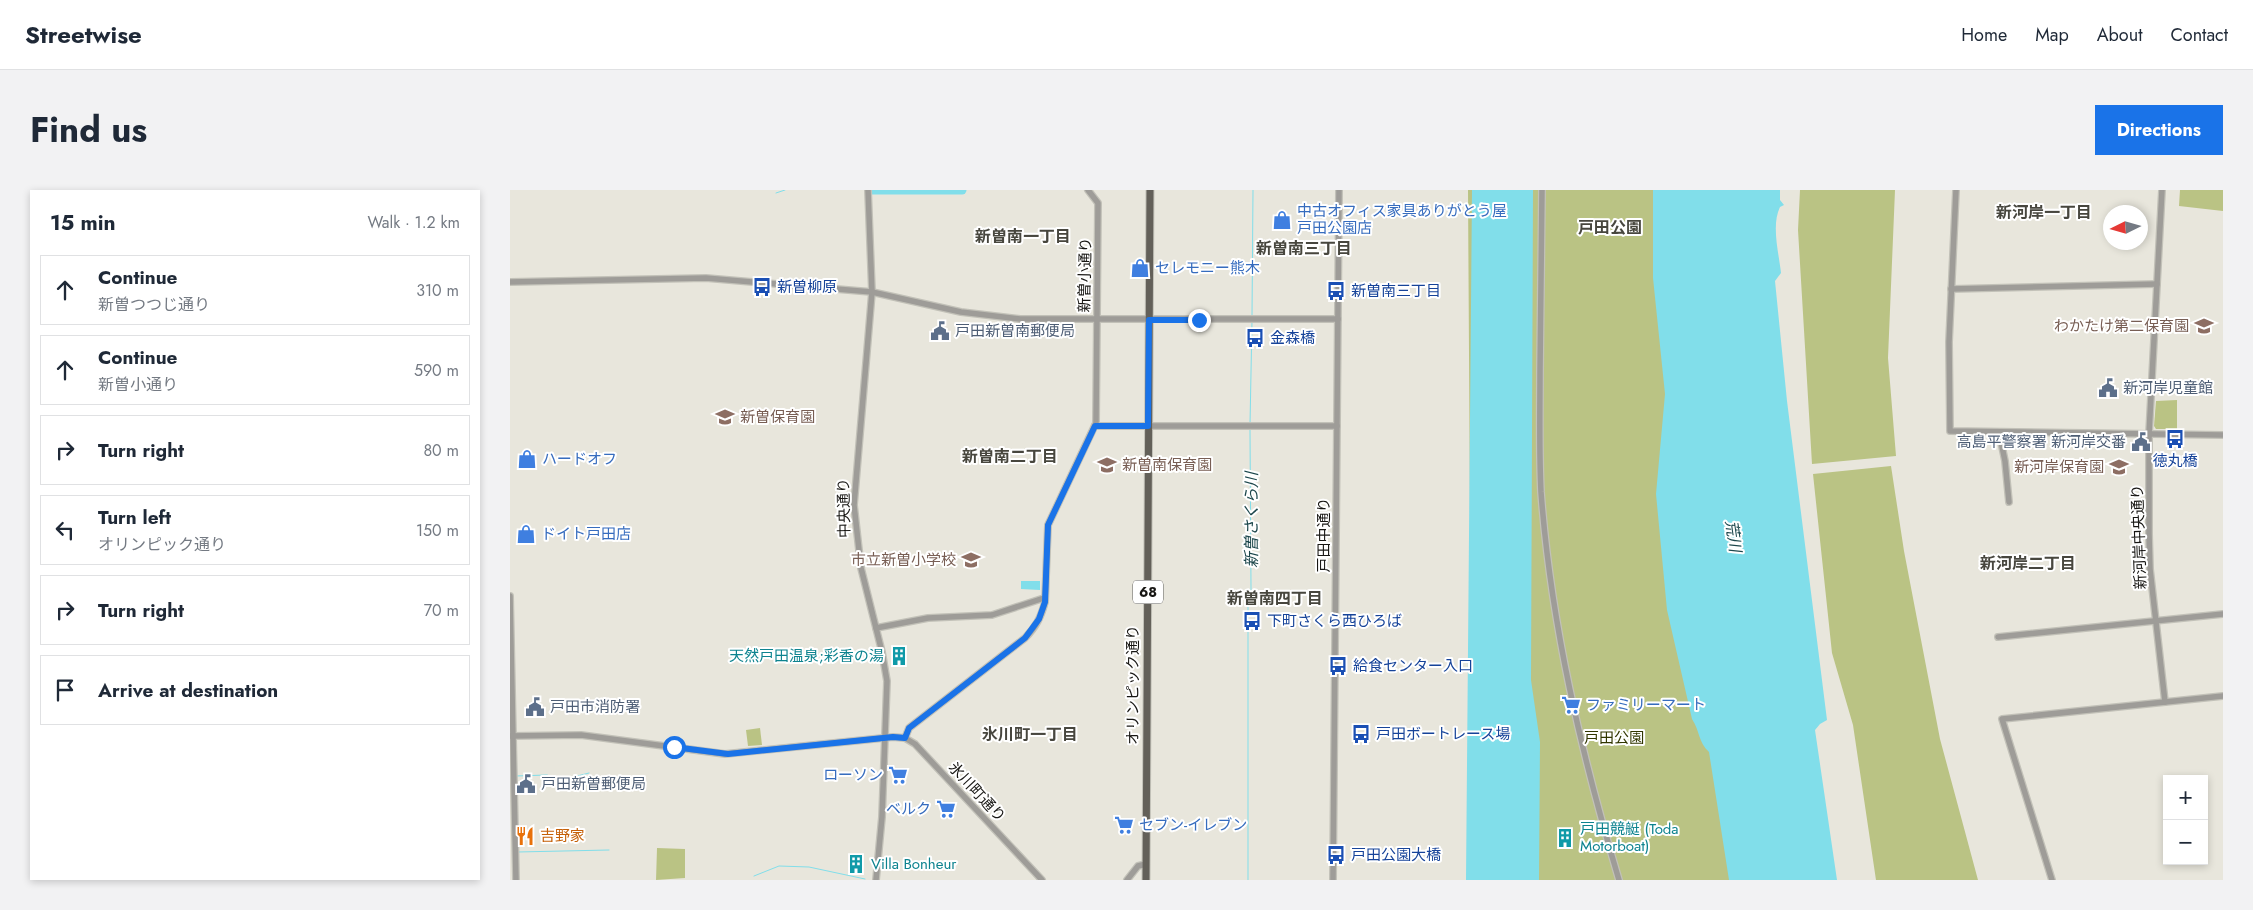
<!DOCTYPE html>
<meta charset="utf-8">
<style>
:root{--surface:#fff;--page:#f2f2f3;--text:#1f2937;--muted:#747a83;--line:#e0e1e3;--accent:#1a73e8}
body{margin:0;font-family:Jost,"Noto Sans JP",sans-serif;background:var(--page);color:var(--text)}
.controls{position:absolute;right:15px;bottom:15px;display:grid;overflow:hidden;border-radius:0px;box-shadow:0 2px 8px #0003}
.controls button{width:45px;height:45px;display:grid;place-items:center;padding:0;border:0;border-bottom:1px solid var(--line);background:var(--surface);color:var(--text);font:25px sans-serif}
.compass{position:absolute;left:1593px;top:15px;width:45px;height:45px;border-radius:50%;background:var(--surface);box-shadow:0 2px 8px #0003;rotate:265deg}
.stop{position:absolute;width:15px;height:15px;margin:-11px;border:4px solid #1a73e8;border-radius:50%;background:#fff}
.stop.end{background:#1a73e8;border-color:#fff;box-shadow:0 1px 5px #0008}
.list{margin:0;padding:0;list-style:none}
h2{display:flex;justify-content:space-between;align-items:center;height:65px;margin:0;padding:0 20px;font-size:21px}
h2 small{font-size:16px;font-weight:400;color:var(--muted)}
.list li{display:grid;grid-template-columns:32px 1fr auto;gap:15px;align-items:center;box-sizing:border-box;height:70px;margin:0 10px 10px;padding:0 10px;border:1px solid var(--line);border-radius:0px}
.list b{display:block;font-size:19px;white-space:nowrap}
.list p{margin:0;font-size:16px;white-space:nowrap;color:var(--muted)}
.list em{font-size:16px;font-style:normal;color:var(--muted)}
.icon{flex:none;width:28px;height:28px;fill:none;stroke:currentColor;stroke-width:2;stroke-linecap:round;stroke-linejoin:round}
.map{position:relative;flex:none;width:1713px;height:690px;overflow:hidden;border-radius:0px}
header{display:flex;align-items:center;gap:30px;box-sizing:border-box;height:70px;padding:0 25px;background:var(--surface);border-bottom:1px solid var(--line)}
header strong{font-size:24px}
nav{display:flex;gap:28px;margin-inline-start:auto;font-size:18px}
.intro{display:flex;align-items:center;justify-content:space-between;box-sizing:border-box;height:120px;padding:0 30px}
h1{margin:0;font-size:35px}
.button{padding:12px 22px;border-radius:0px;background:var(--accent);color:#fff;font-size:18px;font-weight:700}
main{display:flex;gap:30px;padding:0 30px}
aside{flex:1;background:var(--surface);border-radius:0px;box-shadow:0 2px 8px #0003}
.map>svg:first-child{display:block}
.green{fill:#bac384}
.water{fill:#81deea}
.lines{fill:none;stroke-linecap:round;stroke-linejoin:round}
.stream{stroke:#81deea;stroke-width:1}
.river{stroke:#81deea;stroke-width:9}
.tertiary-casing{stroke:#c2c1b8;stroke-width:8}
.primary-casing{stroke:#c2c1b8;stroke-width:9}
.tertiary{stroke:#9e9c98;stroke-width:5.5}
.primary{stroke:#636059;stroke-width:7}
.route{stroke:#1a73e8;stroke-width:6}
.labels{text-anchor:middle;stroke-width:4;stroke-linejoin:round;paint-order:stroke}
.shield{fill:#fff;stroke:#5d5c5a;stroke-width:1}
.shield-label{font-size:14px;font-weight:bold;fill:#171613}
.shop-label{font-size:15px;fill:#366cbe;stroke:#fff;text-anchor:start}
.street-label{font-size:15px;fill:#171613;stroke:#fff}
.transit-label{font-size:15px;fill:#164399;stroke:#fff;text-anchor:start}
.education-label{font-size:15px;fill:#785e54;stroke:#fff;text-anchor:end}
.service-label{font-size:15px;fill:#4e5e75;stroke:#fff;text-anchor:start}
.culture-label{font-size:15px;fill:#0d838f;stroke:#fff;text-anchor:start}
.park-label{font-size:15px;fill:#313600;stroke:#fff}
.food-label{font-size:15px;fill:#c56008;stroke:#fff;text-anchor:start}
.neighbourhood-label{font-size:16px;font-weight:bold;fill:#47463e;stroke:#fff}
.water-label{font-size:16px;font-style:italic;fill:#1b464b;stroke:#fff}
</style>
<header>
<strong>Streetwise</strong>
<nav><a>Home</a><a>Map</a><a>About</a><a>Contact</a></nav>
</header>
<div class="intro"><h1>Find us</h1><a class="button">Directions</a></div>
<main>
<aside>
<h2>15 min<small>Walk · 1.2 km</small></h2>
<ul class="list">
<li><svg class="icon" aria-label="ahead" viewBox="0 0 24 24"><path d="M12 20V5M6 11l6-6 6 6"/></svg><div><b>Continue</b><p>新曽つつじ通り</p></div><em>310 m</em></li>
<li><svg class="icon" aria-label="ahead" viewBox="0 0 24 24"><path d="M12 20V5M6 11l6-6 6 6"/></svg><div><b>Continue</b><p>新曽小通り</p></div><em>590 m</em></li>
<li><svg class="icon" aria-label="right" viewBox="0 0 24 24"><path d="M7 20v-9h11M14 6l5 5-5 5"/></svg><div><b>Turn right</b></div><em>80 m</em></li>
<li><svg class="icon" aria-label="left" viewBox="0 0 24 24"><path d="M17 20v-9H6M10 6l-5 5 5 5"/></svg><div><b>Turn left</b><p>オリンピック通り</p></div><em>150 m</em></li>
<li><svg class="icon" aria-label="right" viewBox="0 0 24 24"><path d="M7 20v-9h11M14 6l5 5-5 5"/></svg><div><b>Turn right</b></div><em>70 m</em></li>
<li><svg class="icon" aria-label="arrive" viewBox="0 0 24 24"><path d="M6 21V4h12l-3 4 3 4H6"/></svg><div><b>Arrive at destination</b></div></li>
</ul>
</aside>
<div class="map">
<svg width="1713" height="690" viewBox="0 0 1713 690">
<rect width="100%" height="100%" fill="#e8e6dc"/>
<!-- green -->
<g class="green">
<path d="M958,0H1199L1264,690H960L962,651Z"/>
<path d="M1290,0H1385L1378,168L1386,266L1302,274L1288,40Z"/>
<path d="M1670,0H1713V21L1669,16Z"/>
<path d="M1667,210V239H1646L1644,236L1646,211Z"/>
<path d="M1381,276L1394,361L1430,549L1468,690H1366L1343,535L1322,463L1303,284Z"/>
<path d="M250,538L252,555L238,556L236,540Z"/>
<path d="M147,658L175,659V688L146,690Z"/>
</g>
<!-- water -->
<g class="water">
<path d="M962,0H1023L1021,490L1030,552L1029,690H956Z"/>
<path d="M1143,0H1270V10L1274,15L1270,17C1261,35 1269,64 1271,83L1265,91L1277,211L1317,530L1310,534L1305,540L1327,690H1219L1199,562C1188,552 1190,541 1182,529L1157,420L1146,304L1155,204L1143,88Z"/>
<path d="M511,391H530V400L511,399Z"/>
</g>
<g class="lines">
<!-- stream -->
<g class="stream">
<path d="M266,3L275,0"/>
<path d="M742,127L743,0"/>
<path d="M740,235L742,131"/>
<path d="M6,586L37,585L52,590L79,583"/>
<path d="M8,662L99,660"/>
<path d="M244,686L269,676L299,677L355,689"/>
<path d="M738,690V413L741,399L740,239"/>
</g>
<!-- river -->
<path class="river" d="M360,0H452"/>
<!-- tertiary casing -->
<g class="tertiary-casing">
<g id="tertiary">
<path d="M358,0L362,102L344,315L351,378L372,462L377,491L372,627L366,690"/>
<path d="M1032,0C1031,60 1031,121 1030,181C1030,221 1029,262 1031,302C1041,434 1071,563 1109,690"/>
<path d="M1446,0L1439,152L1440,241L1713,245"/>
<path d="M1652,0L1639,244V344L1640,379L1655,512"/>
<path d="M0,92L196,88L362,102L451,122L510,129H828"/>
<path d="M1441,99L1647,94"/>
<path d="M585,236H827"/>
<path d="M1489,242L1495,271L1499,312"/>
<path d="M0,406L6,690"/>
<path d="M366,438L418,428L482,425L534,408"/>
<path d="M1488,447L1713,424"/>
<path d="M0,546L71,545L215,564L383,547L395,548L405,554L532,690"/>
<path d="M395,548L399,538L515,448C526,437 531,427 535,412L538,335L586,233L588,13L578,0"/>
<path d="M617,690L628,676L636,674"/>
<path d="M823,690L829,0"/>
<path d="M1542,690L1492,529L1713,506"/>
</g>
</g>
<!-- primary casing -->
<g class="primary-casing">
<path id="primary" d="M636,690L640,0"/>
</g>
<!-- tertiary -->
<use href="#tertiary" class="tertiary"/>
<!-- primary -->
<use href="#primary" class="primary"/>
</g>
<g class="lines">
<!-- route -->
<path class="route" d="M164,557L218,564L383,547L395,548L399,538L515,448L529,429L535,412L538,335L585,236H638L639,130H689"/>
</g>
<!-- icons -->
<defs>
<g id="shop-bare" transform="scale(1.5)"><path d="M-5-2.5h2.3a2.7 3.5 0 0 1 5.4 0H5L5.5 6h-11ZM-1.5-2.5h3a1.5 2.3 0 0 0-3 0Z" fill="#3f7fe0" stroke="#fff" stroke-width="2.5" paint-order="stroke"/></g>
<g id="bus-bare" transform="scale(1.5)"><path d="M-5-6H5V4H4V6H2V4H-2V6H-4V4H-5ZM-3.5-4V0h7V-4ZM-3.5 1.2v1.5H-2V1.2ZM2 1.2v1.5H3.5V1.2Z" fill="#1a4fb4" stroke="#fff" stroke-width="2.5" paint-order="stroke"/></g>
<g id="school-bare" transform="scale(1.5)"><path d="M0-5L7-2L0 1L-7-2ZM-4 1L0 2.5L4 1V4Q0 6-4 4Z" fill="#8d6e63" stroke="#fff" stroke-width="2.5" paint-order="stroke"/></g>
<g id="civic-bare" transform="scale(1.5)"><path d="M-.6-6.5H3V-4.5H.6V-3L4-1V1h2V6H-6V1h2V-1L-.6-3ZM-1.2 2.5V6h2.4V2.5Z" fill="#5c6f8a" stroke="#fff" stroke-width="2.5" paint-order="stroke"/></g>
<g id="building-bare" transform="scale(1.5)"><path d="M-4-6H4V6H1V3H-1V6H-4ZM-2.5-4.3h1.7v1.8h-1.7ZM.8-4.3h1.7v1.8H.8ZM-2.5-1h1.7V.8h-1.7ZM.8-1h1.7V.8H.8Z" fill="#0f9aa8" stroke="#fff" stroke-width="2.5" paint-order="stroke"/></g>
<g id="supermarket-bare" transform="scale(1.5)"><path d="M-6-5.5h2.5l.6 2H6L4.5 2H-2.5L-4.4-4H-6ZM-1.5 3.2a1.3 1.3 0 1 0 .1 0ZM3 3.2a1.3 1.3 0 1 0 .1 0Z" fill="#3f7fe0" stroke="#fff" stroke-width="2.5" paint-order="stroke"/></g>
<g id="restaurant-bare" transform="scale(1.5)"><path d="M-5-6h1v4h1v-4h1v4h1v-4h1v5L-1.5 .5V6h-2V.5L-5-1ZM5-6V6H3V1.5H1.5Q1.5-4 5-6Z" fill="#e8710a" stroke="#fff" stroke-width="2.5" paint-order="stroke"/></g>
</defs>
<g fill-rule="evenodd">
<use href="#shop-bare" x="772" y="30"/>
<use href="#shop-bare" x="630" y="78"/>
<use href="#bus-bare" x="252" y="97"/>
<use href="#bus-bare" x="826" y="101"/>
<use href="#school-bare" x="1694" y="136"/>
<use href="#civic-bare" x="430" y="141"/>
<use href="#bus-bare" x="745" y="148"/>
<use href="#civic-bare" x="1598" y="198"/>
<use href="#school-bare" x="215" y="227"/>
<use href="#bus-bare" x="1665" y="249"/>
<use href="#civic-bare" x="1631" y="252"/>
<use href="#shop-bare" x="17" y="269"/>
<use href="#school-bare" x="597" y="275"/>
<use href="#school-bare" x="1609" y="277"/>
<use href="#shop-bare" x="16" y="344"/>
<use href="#school-bare" x="461" y="370"/>
<use href="#bus-bare" x="742" y="431"/>
<use href="#building-bare" x="389" y="466"/>
<use href="#bus-bare" x="828" y="476"/>
<use href="#supermarket-bare" x="1061" y="515"/>
<use href="#civic-bare" x="25" y="517"/>
<use href="#bus-bare" x="851" y="544"/>
<use href="#supermarket-bare" x="388" y="585"/>
<use href="#civic-bare" x="16" y="594"/>
<use href="#supermarket-bare" x="436" y="619"/>
<use href="#supermarket-bare" x="614" y="635"/>
<use href="#restaurant-bare" x="15" y="646"/>
<use href="#building-bare" x="1055" y="648"/>
<use href="#bus-bare" x="826" y="665"/>
<use href="#building-bare" x="346" y="674"/>
</g>
<g class="labels">
<!-- shield labels -->
<rect class="shield" x="623" y="390.5" width="30" height="23" rx="4"/>
<g class="shield-label">
<text x="638" y="407">68</text>
</g>
<!-- shop labels -->
<g class="shop-label">
<text x="787" y="26">中古オフィス家具ありがとう屋<tspan x="787" dy="17">戸田公園店</tspan></text>
<text x="645" y="83">セレモニー熊木</text>
<text x="32" y="274">ハードオフ</text>
<text x="31" y="349">ドイト戸田店</text>
<text x="1076" y="520">ファミリーマート</text>
<text x="373" y="590" text-anchor="end">ローソン</text>
<text x="421" y="624" text-anchor="end">ベルク</text>
<text x="629" y="640">セブン-イレブン</text>
</g>
<!-- street labels -->
<g class="street-label">
<text transform="translate(575 85) rotate(-89)" y="5">新曽小通り</text>
<text transform="translate(334 318) rotate(-91)" y="5">中央通り</text>
<text transform="translate(814 345) rotate(-90)" y="5">戸田中通り</text>
<text transform="translate(1629 347) rotate(-92)" y="5">新河岸中央通り</text>
<text transform="translate(623 495) rotate(-90)" y="5">オリンピック通り</text>
<text transform="translate(467 602) rotate(47)" y="5">氷川町通り</text>
</g>
<!-- transit labels -->
<g class="transit-label">
<text x="267" y="102">新曽柳原</text>
<text x="841" y="106">新曽南三丁目</text>
<text x="760" y="153">金森橋</text>
<text x="1665" y="276" text-anchor="middle">徳丸橋</text>
<text x="757" y="436">下町さくら西ひろば</text>
<text x="843" y="481">給食センター入口</text>
<text x="866" y="549">戸田ボートレース場</text>
<text x="841" y="670">戸田公園大橋</text>
</g>
<!-- education labels -->
<g class="education-label">
<text x="1679" y="141">わかたけ第二保育園</text>
<text x="230" y="232" text-anchor="start">新曽保育園</text>
<text x="612" y="280" text-anchor="start">新曽南保育園</text>
<text x="1594" y="282">新河岸保育園</text>
<text x="446" y="375">市立新曽小学校</text>
</g>
<!-- service labels -->
<g class="service-label">
<text x="445" y="146">戸田新曽南郵便局</text>
<text x="1613" y="203">新河岸児童館</text>
<text x="1616" y="257" text-anchor="end">高島平警察署 新河岸交番</text>
<text x="40" y="522">戸田市消防署</text>
<text x="31" y="599">戸田新曽郵便局</text>
</g>
<!-- culture labels -->
<g class="culture-label">
<text x="374" y="471" text-anchor="end">天然戸田温泉;彩香の湯</text>
<text x="1070" y="644">戸田競艇 (Toda<tspan x="1070" dy="17">Motorboat)</tspan></text>
<text x="361" y="679">Villa Bonheur</text>
</g>
<!-- park labels -->
<g class="park-label">
<text x="1104" y="553">戸田公園</text>
</g>
<!-- food labels -->
<g class="food-label">
<text x="30" y="651">吉野家</text>
</g>
<!-- neighbourhood labels -->
<g class="neighbourhood-label">
<text x="1534" y="28">新河岸一丁目</text>
<text x="1100" y="43">戸田公園</text>
<text x="513" y="52">新曽南一丁目</text>
<text x="794" y="64">新曽南三丁目</text>
<text x="500" y="272">新曽南二丁目</text>
<text x="1518" y="379">新河岸二丁目</text>
<text x="765" y="414">新曽南四丁目</text>
<text x="520" y="550">氷川町一丁目</text>
</g>
<!-- water labels -->
<g class="water-label">
<text transform="translate(741 330) rotate(-90)" y="6">新曽さくら川</text>
<text transform="translate(1224 346) rotate(82)" y="6">荒川</text>
</g>
</g>
</svg>
<div class="controls">
<button>+</button>
<button>−</button>
</div>
<svg class="compass" viewBox="-18 -18 36 36"><path d="M0-13l5 13h-10z" fill="#e53935"/><path d="M0 13l5-13h-10z" fill="#747a83"/></svg>
<div class="stop" style="left:164px;top:557px"></div>
<div class="stop end" style="left:689px;top:130px"></div>
</div>
</main>
